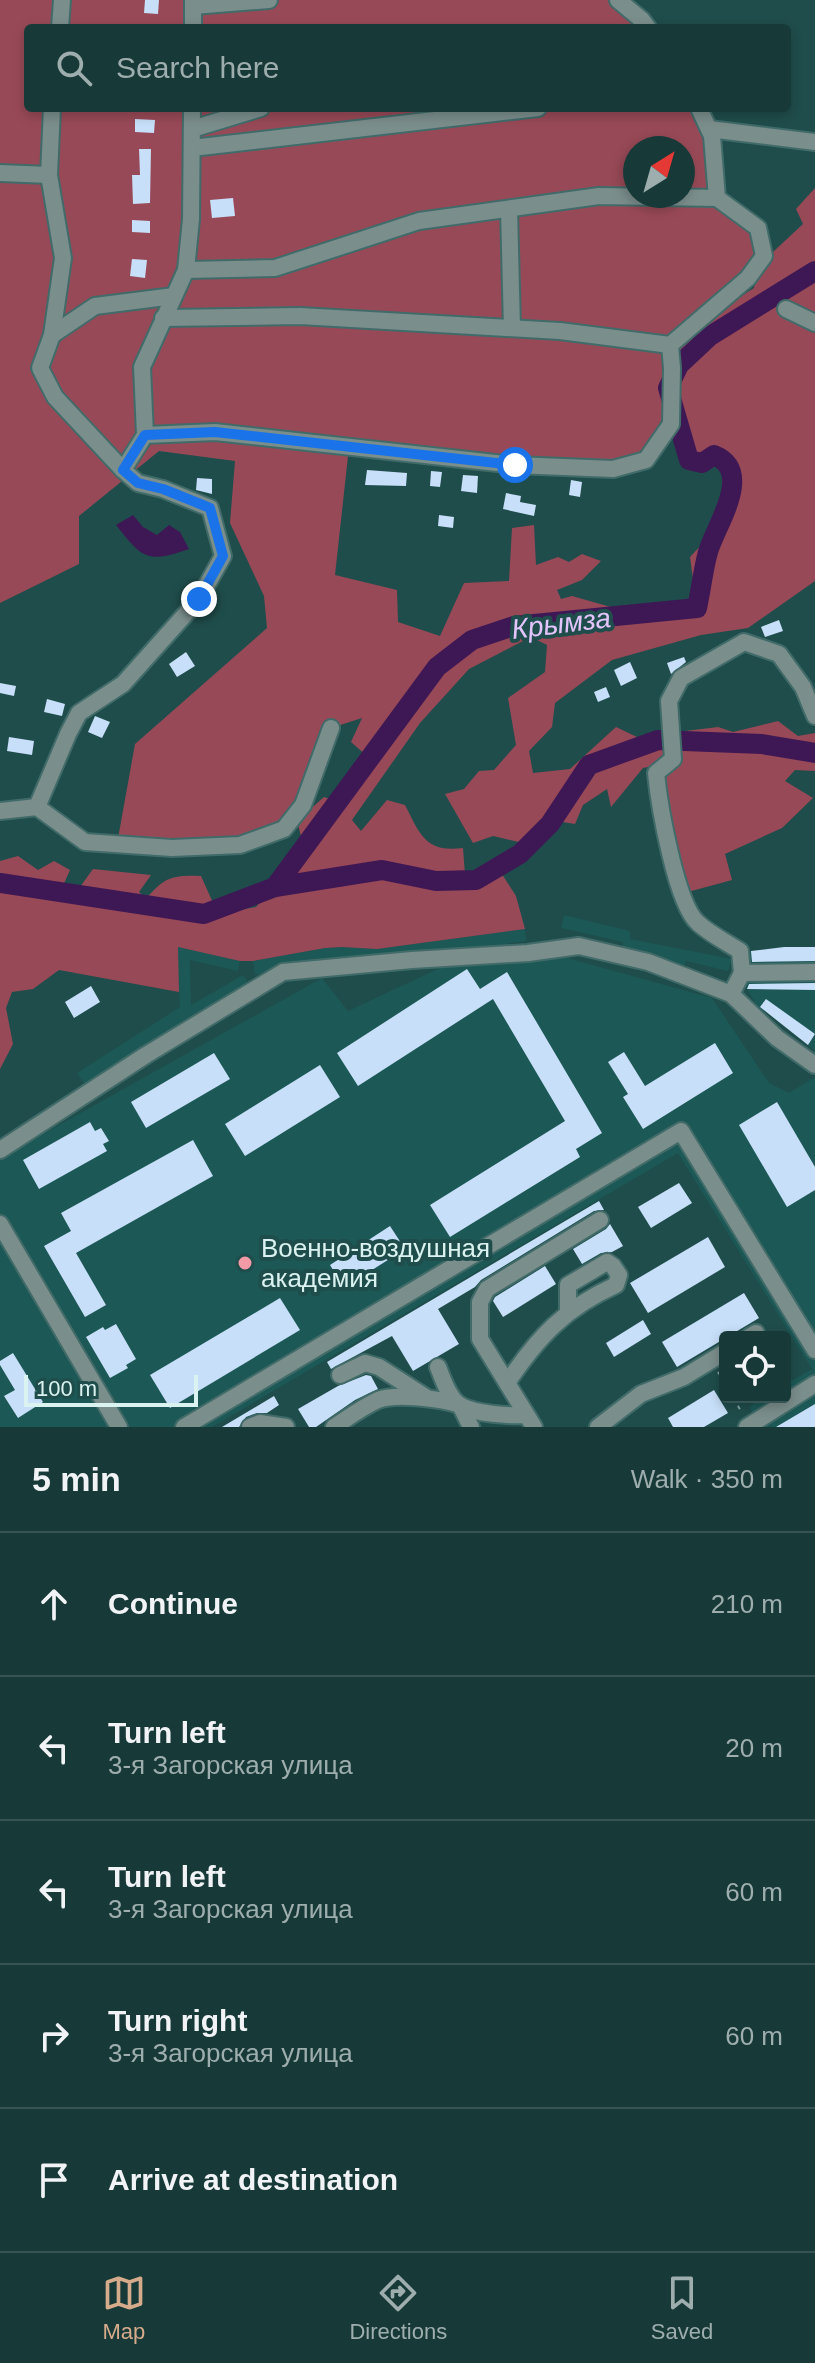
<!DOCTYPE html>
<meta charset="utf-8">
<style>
:root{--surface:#173a38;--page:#244543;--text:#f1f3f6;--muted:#9eadae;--line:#365453;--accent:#d6ab8b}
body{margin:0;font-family:Arial,sans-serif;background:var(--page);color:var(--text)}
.controls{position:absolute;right:24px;bottom:24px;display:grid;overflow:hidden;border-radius:8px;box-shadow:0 4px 12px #0003}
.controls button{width:72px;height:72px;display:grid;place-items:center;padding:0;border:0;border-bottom:2px solid var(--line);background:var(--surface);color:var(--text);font:40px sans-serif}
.compass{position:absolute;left:623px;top:136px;width:72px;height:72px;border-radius:50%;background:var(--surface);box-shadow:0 4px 12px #0003;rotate:37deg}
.scale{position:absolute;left:24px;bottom:20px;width:174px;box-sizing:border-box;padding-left:8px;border:4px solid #daf2f0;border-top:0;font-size:22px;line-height:28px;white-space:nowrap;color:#daf2f0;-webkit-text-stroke:6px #1f4d4b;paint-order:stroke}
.stop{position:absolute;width:24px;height:24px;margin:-18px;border:6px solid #1a73e8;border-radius:50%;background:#fff}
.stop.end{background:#1a73e8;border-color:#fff;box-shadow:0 2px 8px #0008}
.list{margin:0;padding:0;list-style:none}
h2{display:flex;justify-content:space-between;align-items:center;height:104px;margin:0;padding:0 32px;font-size:34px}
h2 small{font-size:26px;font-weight:400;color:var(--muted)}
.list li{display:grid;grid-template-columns:52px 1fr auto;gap:24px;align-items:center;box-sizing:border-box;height:144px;padding:0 32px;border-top:2px solid var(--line)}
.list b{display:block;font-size:30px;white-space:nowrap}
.list p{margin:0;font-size:26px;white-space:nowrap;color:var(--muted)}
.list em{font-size:26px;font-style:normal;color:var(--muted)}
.icon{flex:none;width:44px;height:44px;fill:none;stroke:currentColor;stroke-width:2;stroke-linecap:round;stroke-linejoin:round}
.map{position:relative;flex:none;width:815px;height:1427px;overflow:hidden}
.search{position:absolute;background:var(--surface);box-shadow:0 4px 12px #0003;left:24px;right:24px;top:24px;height:88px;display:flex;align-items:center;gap:20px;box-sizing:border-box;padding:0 28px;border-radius:8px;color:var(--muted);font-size:30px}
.sheet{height:824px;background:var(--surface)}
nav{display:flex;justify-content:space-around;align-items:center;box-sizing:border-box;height:112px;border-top:2px solid var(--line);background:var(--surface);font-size:22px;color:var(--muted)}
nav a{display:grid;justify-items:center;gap:4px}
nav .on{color:var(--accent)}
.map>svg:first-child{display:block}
.built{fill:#1c5855}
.green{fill:#984957;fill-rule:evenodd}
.water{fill:#3e1855}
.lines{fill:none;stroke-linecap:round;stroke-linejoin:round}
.river{stroke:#3e1855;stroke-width:20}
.building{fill:#c7dff8}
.minor-casing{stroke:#416b69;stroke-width:20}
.path{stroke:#7fa19f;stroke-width:2;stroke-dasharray:4 6;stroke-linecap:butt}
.minor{stroke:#7a8e8c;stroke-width:16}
.route{stroke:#1a73e8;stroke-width:10}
.poi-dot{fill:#f39aa7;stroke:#1f4d4b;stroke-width:3}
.labels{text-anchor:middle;stroke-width:8;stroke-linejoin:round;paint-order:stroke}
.poi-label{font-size:26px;fill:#daf2f0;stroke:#1f4d4b;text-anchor:start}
.water-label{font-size:28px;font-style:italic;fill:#e3c4fb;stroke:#1f4d4b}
</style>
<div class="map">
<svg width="815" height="1427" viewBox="0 0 815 1427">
<rect width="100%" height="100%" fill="#1f4d4b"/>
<!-- built -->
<g class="built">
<path d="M564,915L630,931V939L732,959L728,971L686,961L684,966L623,949V942L561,928Z"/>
<path d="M525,929L526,941L416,957L329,960L255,975L253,961L325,948L342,947L377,949Z"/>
<path d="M177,946L240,961L238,971L190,960L191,1005L243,975L249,984L86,1086L77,1073L180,1007Z"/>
<path d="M749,951L815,955V1052L783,1019L759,1009L747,989Z"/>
<path d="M560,956L712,998L769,1083L789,1093L815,1077V1427H758L755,1423L750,1406L765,1397H785V1385L812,1369L678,1153L212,1427H0V1158L322,978L348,1011L442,967Z"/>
</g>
<!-- green -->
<path class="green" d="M0,0H618L648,28H28V108H699L717,198L758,228L764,256L670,345L673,374L685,359L678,349L711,315L754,288L759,265L803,224L796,209L815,188V581L748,628L701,635L612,660L555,703L552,727L529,751L533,773L570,769L616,727L637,737L718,727L733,732L778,721L798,736L815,733V771L795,770L785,781L813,798L782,828L725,854L732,880L684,893L659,779L672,762L643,768L611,807L607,789L583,805L575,824L551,820L532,845L493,836L473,843L445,794L464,789L479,771L494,770L516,745L508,698L545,672L547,645L531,637L469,669L420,723L352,820L361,831L387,800L405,805C420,834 425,853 463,848L465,875L500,871L516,896L525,929L377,949L342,947L325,948L253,961H240L178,947L179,992L59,970L33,989L12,992L6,1008L13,1044L0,1069V861L18,856L38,870L54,861L70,870L61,890L72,898L93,869L151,875L139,892L146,899C164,877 173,875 201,876L218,914L256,907L305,851L297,821L324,797L339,802L376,764L351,742L362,718L331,728L284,829L240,845L117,844L135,744L267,628L264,596L230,523L235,461L159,451L79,516V564L0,603ZM635,148H683V196H635ZM670,425L696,454L722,470L724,521L690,557L697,609L653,619L572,596L561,599L557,590L582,580L601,561L582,554L569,562L558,557L536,565L534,525L512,528L509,581L464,583L440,636L398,622L397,590L335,575L349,447L613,469L646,460Z"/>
<!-- water -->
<path class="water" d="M133,515L143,527L157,535L169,525L180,532L189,549C147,564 142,558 116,525Z"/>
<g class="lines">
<!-- river -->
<g class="river">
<path d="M0,883L204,914L275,887L437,667L472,640L514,626L697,608C701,590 703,570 708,552C715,526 755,472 714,455L702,463L689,460L668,388L679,365L710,336L815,271"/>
<path d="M275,887L382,870L436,881L476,880L520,854L550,824L589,765L658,740L762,744L815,753"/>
</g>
</g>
<!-- building -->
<g class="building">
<path d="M145,0H159L158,14L144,13Z"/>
<path d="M135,119L155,120L154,133L135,132Z"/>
<path d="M139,149H151L150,203L133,204L132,175H140Z"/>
<path d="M233,198L235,216L212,218L210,200Z"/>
<path d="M132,220L150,221V233L132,232Z"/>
<path d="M132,259L147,260L145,278L130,276Z"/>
<path d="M367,470L407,473L406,486L365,485Z"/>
<path d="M431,471L442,472L440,487L430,486Z"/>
<path d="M463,475L478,476L477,493L461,491Z"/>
<path d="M197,478L212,479V494L196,490Z"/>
<path d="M571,480L582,482L580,497L569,495Z"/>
<path d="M506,493L521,496L520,502L536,505L534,516L503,509Z"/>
<path d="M439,515L454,517L453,528L438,526Z"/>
<path d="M779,620L783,631L765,637L761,627Z"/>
<path d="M186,652L195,666L177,677L169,664Z"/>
<path d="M684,657L686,662L671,674L667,663Z"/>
<path d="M630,662L637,678L621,686L614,670Z"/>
<path d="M0,683L16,686L14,696L0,693Z"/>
<path d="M606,687L610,697L598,702L594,692Z"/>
<path d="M47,699L65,704L62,716L44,712Z"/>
<path d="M95,716L110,722L102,738L88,732Z"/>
<path d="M9,737L34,741L32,755L7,751Z"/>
<path d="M784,947H815V961L752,962L751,951Z"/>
<path d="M467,969L480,989L507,972L602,1133L576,1149L580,1157L450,1237L430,1205L565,1121L493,999L358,1086L337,1053Z"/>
<path d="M815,983V990L747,989L749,984Z"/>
<path d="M91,986L100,1002L74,1018L65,1002Z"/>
<path d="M766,999L815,1034L808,1045L760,1007Z"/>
<path d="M715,1043L733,1073L643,1129L623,1097L628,1094L608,1062L624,1052L645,1086Z"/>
<path d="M214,1053L230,1079L146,1128L131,1102Z"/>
<path d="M320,1065L340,1097L245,1156L225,1124Z"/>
<path d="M777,1102L815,1167V1190L787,1207L739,1125Z"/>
<path d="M90,1122L95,1131L101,1128L109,1141L103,1144L107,1151L39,1189L23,1160Z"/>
<path d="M193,1140L213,1176L76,1253L106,1305L85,1317L44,1246L71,1231L61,1213Z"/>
<path d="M679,1183L692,1203L651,1228L638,1207Z"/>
<path d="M599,1201L604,1210L594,1211L481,1280L475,1287L438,1309L459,1344L413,1371L392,1336L331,1369L327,1362Z"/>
<path d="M610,1224L623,1246L612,1252L601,1253L582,1264L573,1249L606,1229Z"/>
<path d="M390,1226L405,1249L344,1288L330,1265Z"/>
<path d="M708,1237L725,1267L648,1313L630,1283Z"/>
<path d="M545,1266L556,1284L503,1317L493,1301L495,1297Z"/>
<path d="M744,1293L759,1318L677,1367L662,1342Z"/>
<path d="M280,1298L300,1330L170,1408L150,1375Z"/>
<path d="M643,1320L651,1334L614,1357L606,1343Z"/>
<path d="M116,1324L136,1359L126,1365L128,1368L110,1378L86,1337L103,1327L105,1330Z"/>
<path d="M13,1353L43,1402L18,1418L4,1396L15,1390L0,1365V1361Z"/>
<path d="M366,1375L371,1376L378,1389L355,1400L316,1427H309L298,1409L338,1386Z"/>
<path d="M714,1390L728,1413L704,1427H673L668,1418Z"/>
<path d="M274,1396L279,1405L267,1413H257L246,1417L239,1427H222Z"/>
<path d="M815,1404V1427H776Z"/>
</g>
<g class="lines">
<!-- minor casing -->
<g class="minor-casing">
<g id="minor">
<path d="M618,0L642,20L648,28"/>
<path d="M193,6L269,0"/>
<path d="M60,28L62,0"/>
<path d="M193,28V0"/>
<path d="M699,108L712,136L717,198"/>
<path d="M192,129L261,108"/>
<path d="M709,129L815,142"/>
<path d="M192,148L538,108"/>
<path d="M0,173L49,175"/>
<path d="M509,209L512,328"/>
<path d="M786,309L815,323"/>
<path d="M163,318L300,316L560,331L670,345L748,278L764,256L758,228L717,198L599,196L419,221L275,268L186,270"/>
<path d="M52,335L63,258L49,175L52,108"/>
<path d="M145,435L215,432L515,465L613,469L646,460L671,424L672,368L670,345"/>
<path d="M123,470L55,397L40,368L52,335L95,306L174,296"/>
<path d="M37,807L68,734L79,713L123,684L199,599L223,556L210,508L163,489L138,483L123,470L145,435L142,367L186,270L191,219L192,108"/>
<path d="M0,811L37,807L85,842L172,848L240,845L284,829L303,805L331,728"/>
<path d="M742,973L815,972"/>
<path d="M731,994L742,973L740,951C726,942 710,934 698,923C676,904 659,804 656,773L673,759L669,701L681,678L744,642L779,654L803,687L815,716"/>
<path d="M0,1150L146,1055L283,972L412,960L528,953L579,946L648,962L731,994L777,1038L815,1065"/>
<path d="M0,1224L119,1427"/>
<path d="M749,1337L756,1333"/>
<path d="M438,1367C443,1379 449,1399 461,1406C477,1414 509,1416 526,1415"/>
<path d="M340,1375L365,1363L379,1367L427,1398"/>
<path d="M507,1383C538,1337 565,1308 616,1285L619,1275L613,1266L607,1262L568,1285V1312"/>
<path d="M184,1427L681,1131L815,1350"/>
<path d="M250,1427L260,1423L286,1427"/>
<path d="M334,1427C348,1418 362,1407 378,1400C396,1393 442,1399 460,1405L471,1427"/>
<path d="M534,1427L480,1339V1302L487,1289L600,1220"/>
<path d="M598,1427L641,1394L684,1377L725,1352"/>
<path d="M747,1427L815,1384"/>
</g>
</g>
<!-- path -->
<g class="path">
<path d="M718,1372L725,1383"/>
<path d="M733,1397L742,1413"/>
</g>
<!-- minor -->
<use href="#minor" class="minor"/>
</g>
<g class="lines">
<!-- route -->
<path class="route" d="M199,599L223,556L210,508L163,489L138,483L123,470L145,435L215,432L515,465"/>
</g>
<!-- markers -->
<circle class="poi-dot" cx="245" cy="1263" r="8"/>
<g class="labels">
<!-- poi labels -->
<g class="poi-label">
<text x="261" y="1257">Военно-воздушная<tspan x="261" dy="30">академия</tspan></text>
</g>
<!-- water labels -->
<g class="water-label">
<text transform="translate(561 623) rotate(-7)" y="10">Крымза</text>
</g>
</g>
</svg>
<div class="controls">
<button><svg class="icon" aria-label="locate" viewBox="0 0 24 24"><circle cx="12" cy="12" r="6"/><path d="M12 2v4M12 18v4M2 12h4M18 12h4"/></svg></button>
</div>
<svg class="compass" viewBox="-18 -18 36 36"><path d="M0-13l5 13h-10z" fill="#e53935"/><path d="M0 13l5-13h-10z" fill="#9eadae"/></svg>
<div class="scale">100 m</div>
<div class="stop" style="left:515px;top:465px"></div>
<div class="stop end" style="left:199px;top:599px"></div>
<div class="search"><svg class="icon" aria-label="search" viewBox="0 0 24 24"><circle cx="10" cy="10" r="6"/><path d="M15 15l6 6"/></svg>Search here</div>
</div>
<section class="sheet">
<h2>5 min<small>Walk · 350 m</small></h2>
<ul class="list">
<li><svg class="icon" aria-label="ahead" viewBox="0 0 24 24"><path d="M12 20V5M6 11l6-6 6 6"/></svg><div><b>Continue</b></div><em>210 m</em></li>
<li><svg class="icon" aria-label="left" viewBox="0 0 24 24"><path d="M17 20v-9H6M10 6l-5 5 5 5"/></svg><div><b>Turn left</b><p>3-я Загорская улица</p></div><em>20 m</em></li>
<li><svg class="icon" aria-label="left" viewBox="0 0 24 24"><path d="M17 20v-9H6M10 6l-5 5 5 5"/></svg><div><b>Turn left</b><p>3-я Загорская улица</p></div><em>60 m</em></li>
<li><svg class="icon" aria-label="right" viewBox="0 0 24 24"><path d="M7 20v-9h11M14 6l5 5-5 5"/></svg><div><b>Turn right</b><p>3-я Загорская улица</p></div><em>60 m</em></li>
<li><svg class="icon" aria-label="arrive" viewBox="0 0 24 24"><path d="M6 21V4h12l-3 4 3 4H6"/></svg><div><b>Arrive at destination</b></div></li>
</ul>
</section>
<nav>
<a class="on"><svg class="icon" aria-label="map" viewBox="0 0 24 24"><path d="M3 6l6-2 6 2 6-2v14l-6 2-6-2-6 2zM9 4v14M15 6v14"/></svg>Map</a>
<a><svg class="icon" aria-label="directions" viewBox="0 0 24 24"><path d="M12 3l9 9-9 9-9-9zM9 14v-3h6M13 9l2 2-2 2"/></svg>Directions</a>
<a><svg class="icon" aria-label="saved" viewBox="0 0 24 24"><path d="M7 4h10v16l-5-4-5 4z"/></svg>Saved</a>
</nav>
